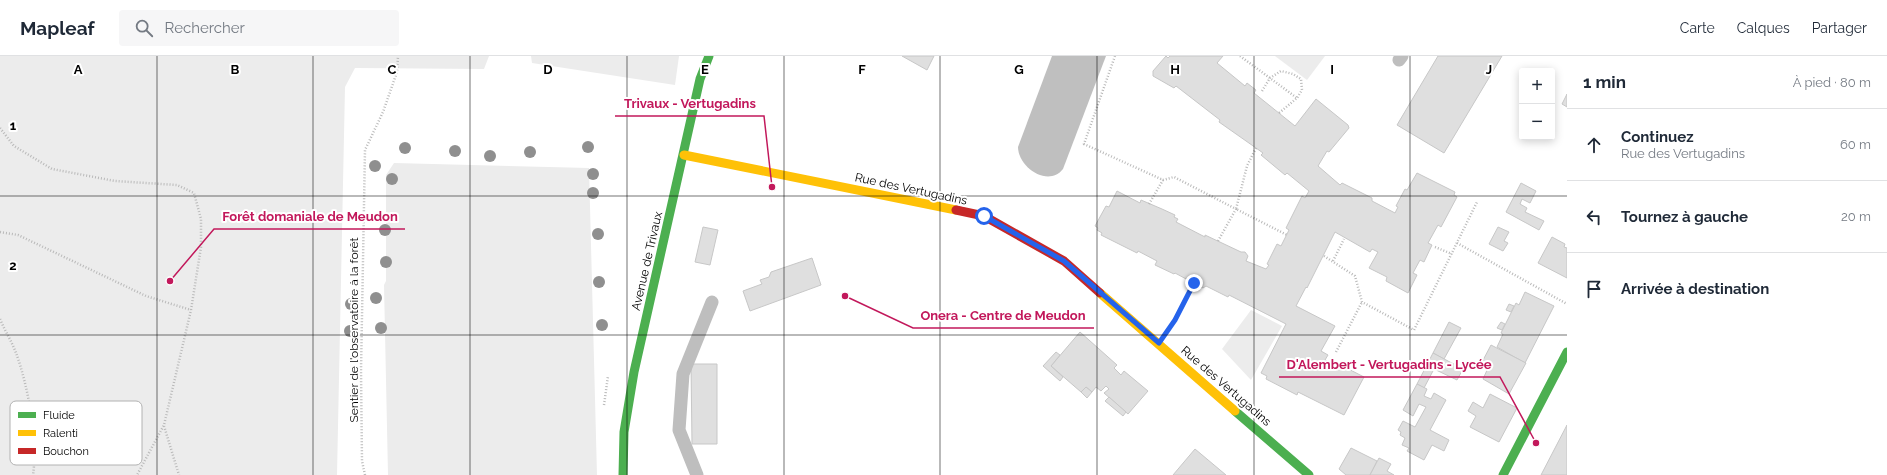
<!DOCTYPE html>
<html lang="fr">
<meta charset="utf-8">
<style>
:root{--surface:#fff;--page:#f6f6f7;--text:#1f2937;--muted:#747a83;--line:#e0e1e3}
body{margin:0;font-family:Raleway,sans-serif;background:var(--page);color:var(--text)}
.controls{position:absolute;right:12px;top:12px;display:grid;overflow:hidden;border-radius:4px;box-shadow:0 2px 10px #0003}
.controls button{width:36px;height:36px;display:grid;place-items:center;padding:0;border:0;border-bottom:1px solid var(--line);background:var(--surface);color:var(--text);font:20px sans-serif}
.stop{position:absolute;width:12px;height:12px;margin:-9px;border:3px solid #2563eb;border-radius:50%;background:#fff}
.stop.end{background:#2563eb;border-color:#fff;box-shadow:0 1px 4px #0008}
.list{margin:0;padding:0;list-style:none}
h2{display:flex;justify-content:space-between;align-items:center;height:52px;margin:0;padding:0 16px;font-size:17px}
h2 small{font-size:13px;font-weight:400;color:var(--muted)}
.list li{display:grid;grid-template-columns:26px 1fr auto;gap:12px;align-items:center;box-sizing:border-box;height:72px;padding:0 16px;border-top:1px solid var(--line)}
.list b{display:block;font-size:15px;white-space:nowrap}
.list p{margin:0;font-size:13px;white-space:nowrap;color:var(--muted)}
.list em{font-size:13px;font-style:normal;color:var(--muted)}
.icon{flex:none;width:22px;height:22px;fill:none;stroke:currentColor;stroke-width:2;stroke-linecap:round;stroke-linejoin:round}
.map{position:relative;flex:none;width:1567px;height:419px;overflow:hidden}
header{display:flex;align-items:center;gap:24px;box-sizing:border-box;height:56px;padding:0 20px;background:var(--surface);border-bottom:1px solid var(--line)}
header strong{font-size:19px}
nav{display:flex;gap:22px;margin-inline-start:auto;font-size:14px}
.search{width:280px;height:36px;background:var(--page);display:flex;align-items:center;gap:10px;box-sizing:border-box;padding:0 14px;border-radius:4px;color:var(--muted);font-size:15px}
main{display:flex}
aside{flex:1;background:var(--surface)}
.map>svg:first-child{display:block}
.green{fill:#ececec}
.water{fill:#bfbfbf}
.building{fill:#dfdfdf;stroke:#c7c7c7}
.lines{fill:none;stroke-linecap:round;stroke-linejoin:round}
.path{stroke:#b9b9b9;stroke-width:2.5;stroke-dasharray:1 2;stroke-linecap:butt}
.lane{stroke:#bebebe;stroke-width:13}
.fast{stroke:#4caf50;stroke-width:9}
.slow{stroke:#ffc107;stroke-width:9}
.jam{stroke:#c62828;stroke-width:9}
.tree{fill:#8f8f8f}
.route{stroke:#2563eb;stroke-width:5}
.grid{fill:none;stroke:#000;stroke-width:1;stroke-opacity:0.55}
.labels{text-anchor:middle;stroke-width:4;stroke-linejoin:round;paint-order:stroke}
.street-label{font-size:12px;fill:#000;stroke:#fff}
.key{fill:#fff;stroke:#b2b2b2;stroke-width:1}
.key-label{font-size:11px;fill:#000}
.grid-label{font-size:13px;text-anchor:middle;font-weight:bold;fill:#000;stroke:#fff;stroke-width:4;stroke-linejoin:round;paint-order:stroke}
.leader{fill:none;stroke:#c2185b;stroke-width:1.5}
.callout-dot{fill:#c2185b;stroke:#fff;stroke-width:1.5}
.callout-label{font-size:13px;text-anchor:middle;font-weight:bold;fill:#c2185b;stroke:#fff;stroke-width:4;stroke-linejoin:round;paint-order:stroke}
</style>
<header>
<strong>Mapleaf</strong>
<div class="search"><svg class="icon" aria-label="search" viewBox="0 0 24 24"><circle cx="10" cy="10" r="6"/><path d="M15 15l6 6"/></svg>Rechercher</div>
<nav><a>Carte</a><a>Calques</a><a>Partager</a></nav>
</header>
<main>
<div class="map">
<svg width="1567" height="419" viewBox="0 0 1567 419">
<rect width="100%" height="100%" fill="#fff"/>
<!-- green -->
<g class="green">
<path d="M0,0H489L484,13L355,12L345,31L337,419H0Z"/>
<path d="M531,0H679L675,29L532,7Z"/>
<path d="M1275,0H1325L1307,24Z"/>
<path d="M394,107L589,112L597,419H388L384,229L386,225V119Z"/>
<path d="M1251,254L1282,270L1251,324L1222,293Z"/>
</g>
<!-- water -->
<path class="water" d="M1052,0H1106L1063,113C1048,132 1018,111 1018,91Z"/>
<!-- building -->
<g class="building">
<path d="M902,0H934L927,14Z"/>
<path d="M1166,0L1168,2L1170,0H1223L1217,7L1245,30L1247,27L1256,34L1254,37L1295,70L1316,43L1348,69L1349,72L1329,96L1327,95L1318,110L1340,129L1342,127L1372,142V145L1395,157L1398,151L1396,150L1405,133L1407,134L1417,117L1455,136L1454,139L1457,141L1441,171L1438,169L1428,187L1432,189L1424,206L1420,204L1413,217L1417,219L1408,237L1386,225L1387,221L1369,212L1378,196L1372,193L1370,196L1335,176L1307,232L1306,231L1296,250L1335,270L1321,295L1328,299L1325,304L1332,307L1333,305L1364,321L1344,359L1298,336L1297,339L1266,323L1267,320L1261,317L1286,268L1229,239L1228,241L1206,230L1203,232L1175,217L1174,218L1155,209L1157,205L1138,195L1137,197L1101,179L1102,177L1097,174L1098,172L1095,170L1106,150L1109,151L1117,135L1140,147L1141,144L1162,153L1175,159L1174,161L1178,163L1176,166L1205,181V179L1241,196H1245L1248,200L1246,205L1266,213L1269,209L1267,208L1277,188L1281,190L1289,174L1286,172L1302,140L1305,142L1309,135L1287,117L1285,119L1261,99L1263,97L1256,92L1219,66L1220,64L1176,30L1174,32L1153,20V15Z"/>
<path d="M1438,0H1502L1444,97L1397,69Z"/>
<path d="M1567,38V51L1562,48Z"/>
<path d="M1521,127L1536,135L1530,147L1522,143L1520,148L1527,152L1525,156L1544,165L1539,174L1506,156Z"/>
<path d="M703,171L718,174L710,209L695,206Z"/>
<path d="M1498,171L1509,176L1504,185L1508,187L1503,195L1489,188Z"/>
<path d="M1552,181L1565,188L1564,191L1567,192V222L1538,207Z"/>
<path d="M812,202L821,229L750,255L743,235L762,228L760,224L769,221L771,216Z"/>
<path d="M1525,236L1554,250L1525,307L1497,291L1503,278L1501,277L1516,247L1519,249Z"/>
<path d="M1509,248L1514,250L1511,256L1506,254Z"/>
<path d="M1449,266L1461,272L1444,303L1433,297Z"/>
<path d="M1501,266L1505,268L1502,274L1497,272Z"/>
<path d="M1080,276L1117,309L1114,312L1121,319L1124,315L1148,335L1128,358L1104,337L1109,333L1106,330L1101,335L1096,331L1092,336L1086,331L1081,336L1051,310Z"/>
<path d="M1491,289L1526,307L1509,338L1483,323L1488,312L1481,308Z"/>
<path d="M1056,296L1060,299L1051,310L1063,321L1060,325L1043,310Z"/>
<path d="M1433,297L1463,313L1457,324L1434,313L1424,332L1417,328Z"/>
<path d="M691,308H717V388H692Z"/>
<path d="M1417,328L1427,333L1424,340L1431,343L1434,337L1446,344L1430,374L1449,384L1444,395L1432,389L1424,404L1407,395L1409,392L1402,389L1405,382L1400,379L1401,376L1398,374L1403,365L1415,371L1426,351L1419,348L1413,360L1403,354Z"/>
<path d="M1086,331L1092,336L1087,342L1081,336Z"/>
<path d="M1490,338L1517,352L1499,386L1470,371L1476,360L1468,355L1473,346L1483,352Z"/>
<path d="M1109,341L1126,356L1123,360L1105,345Z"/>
<path d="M1567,369V419H1541Z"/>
<path d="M1351,392L1377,405L1370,419H1346L1339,413Z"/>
<path d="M1195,393L1226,419H1173Z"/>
<path d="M1379,402L1391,408L1387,415L1394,419H1370Z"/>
</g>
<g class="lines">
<!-- path -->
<g class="path">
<path d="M1115,0L1084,88L1163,124L1174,121L1236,153L1218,185"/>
<path d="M1240,0L1297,42L1279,57"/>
<path d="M1262,35L1270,22L1281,15L1293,18L1301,23L1302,34L1297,42"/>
<path d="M0,72L14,90L52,113L115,125L177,129L194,137L201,163V191L191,254L164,369L137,419"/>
<path d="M1256,92L1247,110L1236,153L1287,179"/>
<path d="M1149,148L1163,124"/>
<path d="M0,176L18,179L146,240L191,254"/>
<path d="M1457,187L1567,248"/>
<path d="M1435,191L1452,198"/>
<path d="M1324,200L1355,220L1362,246L1414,274L1477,146"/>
<path d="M1333,205L1344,183"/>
<path d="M0,263C5,275 12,286 16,297C28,329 38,385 33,419"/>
<path d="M1172,268L1194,227"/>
<path d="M1336,296L1362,246"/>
<path d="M604,349L608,320"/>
<path d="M164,370L179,419"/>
<path d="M365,419L362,405L361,315L365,94L383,56L397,16L398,0"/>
</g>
<!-- lane -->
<g class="lane">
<path d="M1399,4L1402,0"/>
<path d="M697,419L679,374L683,318L712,246"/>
</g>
<!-- fast -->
<g class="fast">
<path d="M1235,355L1309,419"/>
<path d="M623,419L624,376L634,316L700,23L709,0"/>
<path d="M1503,419L1567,296"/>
</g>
<!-- slow -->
<g class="slow">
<path d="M684,99L956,154"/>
<path d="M1100,237L1235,355"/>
</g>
<!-- jam -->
<path class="jam" d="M956,154L984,160L1064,205L1100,237"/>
</g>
<!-- trees -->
<g class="tree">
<circle cx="588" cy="91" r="6"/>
<circle cx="405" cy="92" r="6"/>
<circle cx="455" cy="95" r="6"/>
<circle cx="530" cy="96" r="6"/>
<circle cx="490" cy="100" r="6"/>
<circle cx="375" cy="110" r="6"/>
<circle cx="593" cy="118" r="6"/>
<circle cx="392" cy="123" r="6"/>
<circle cx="593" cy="137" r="6"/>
<circle cx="385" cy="174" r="6"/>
<circle cx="598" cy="178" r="6"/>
<circle cx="386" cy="206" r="6"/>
<circle cx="599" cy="226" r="6"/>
<circle cx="376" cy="242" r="6"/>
<circle cx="351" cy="248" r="6"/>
<circle cx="602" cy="269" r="6"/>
<circle cx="381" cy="272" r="6"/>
<circle cx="350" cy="275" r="6"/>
</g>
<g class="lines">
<!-- route -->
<path class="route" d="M984,160L1064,205L1159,287L1175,264L1194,227"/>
</g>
<!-- grid -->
<path class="grid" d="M157,0V419M313,0V419M470,0V419M627,0V419M784,0V419M940,0V419M1097,0V419M1254,0V419M1410,0V419M0,140H1567M0,279H1567"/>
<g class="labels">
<!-- street labels -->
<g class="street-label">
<text transform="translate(911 133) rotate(12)" y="4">Rue des Vertugadins</text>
<text transform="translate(647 205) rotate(-77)" y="4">Avenue de Trivaux</text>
<text transform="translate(354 274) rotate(-90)" y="4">Sentier de l'observatoire à la forêt</text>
<text transform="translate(1226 330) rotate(41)" y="4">Rue des Vertugadins</text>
</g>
</g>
<!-- legend -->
<rect x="10" y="345" width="132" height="64" rx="6" class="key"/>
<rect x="18" y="356" width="18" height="6" fill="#4caf50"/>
<rect x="18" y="374" width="18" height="6" fill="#ffc107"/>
<rect x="18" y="392" width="18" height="6" fill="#c62828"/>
<g class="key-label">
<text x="43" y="363">Fluide</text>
<text x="43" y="381">Ralenti</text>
<text x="43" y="399">Bouchon</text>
</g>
<g class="grid-label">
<text x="78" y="18">A</text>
<text x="235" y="18">B</text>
<text x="392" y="18">C</text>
<text x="548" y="18">D</text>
<text x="705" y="18">E</text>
<text x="862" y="18">F</text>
<text x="1019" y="18">G</text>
<text x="1175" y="18">H</text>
<text x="1332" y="18">I</text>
<text x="1489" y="18">J</text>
<text x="13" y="74">1</text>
<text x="13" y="214">2</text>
</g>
<!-- callouts -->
<path class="leader" d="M772 131L764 60H615M170 225L214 173H405M845 240L913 272H1094M1536 387L1500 321H1279"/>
<g class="callout-dot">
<circle cx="772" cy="131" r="4"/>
<circle cx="170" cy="225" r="4"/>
<circle cx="845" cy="240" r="4"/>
<circle cx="1536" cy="387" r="4"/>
</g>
<g class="callout-label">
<text x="690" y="52">Trivaux - Vertugadins</text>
<text x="310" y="165">Forêt domaniale de Meudon</text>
<text x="1003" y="264">Onera - Centre de Meudon</text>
<text x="1389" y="313">D'Alembert - Vertugadins - Lycée</text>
</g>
</svg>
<div class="controls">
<button>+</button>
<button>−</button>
</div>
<div class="stop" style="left:984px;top:160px"></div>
<div class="stop end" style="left:1194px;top:227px"></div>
</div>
<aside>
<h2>1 min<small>À pied · 80 m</small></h2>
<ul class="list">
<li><svg class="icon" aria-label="ahead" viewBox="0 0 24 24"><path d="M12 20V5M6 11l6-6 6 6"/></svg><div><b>Continuez</b><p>Rue des Vertugadins</p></div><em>60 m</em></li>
<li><svg class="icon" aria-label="left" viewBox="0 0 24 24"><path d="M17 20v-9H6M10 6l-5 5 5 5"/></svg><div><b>Tournez à gauche</b></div><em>20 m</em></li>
<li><svg class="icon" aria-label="arrive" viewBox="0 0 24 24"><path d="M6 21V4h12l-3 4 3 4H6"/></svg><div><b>Arrivée à destination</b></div></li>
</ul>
</aside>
</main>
